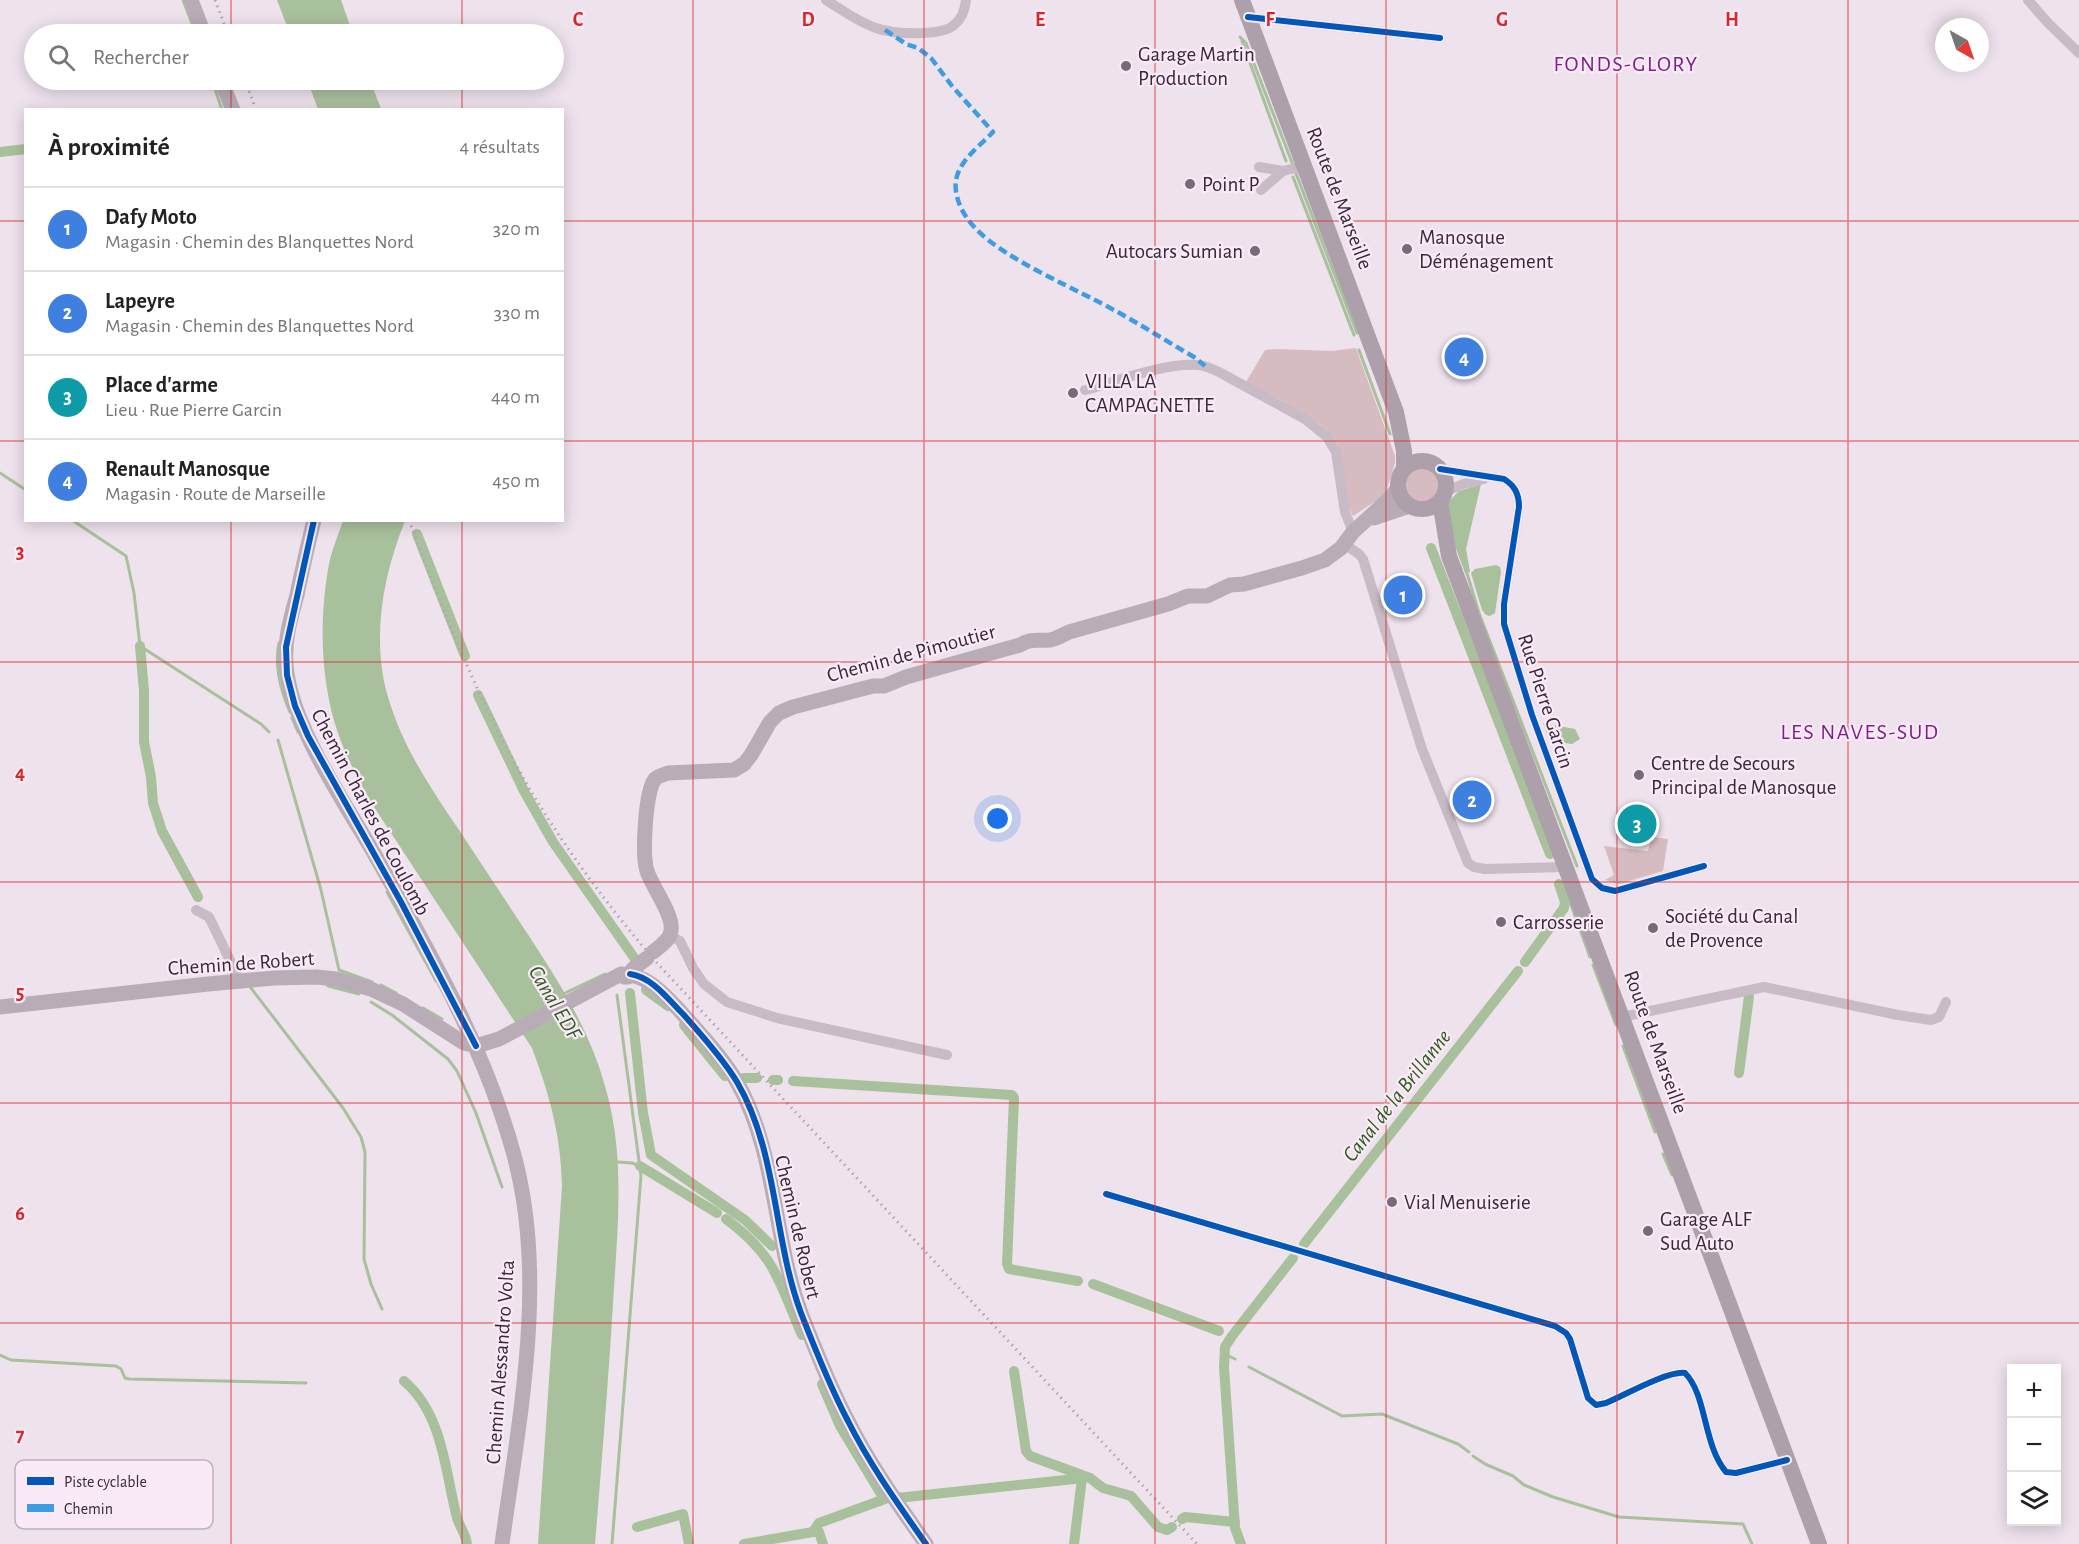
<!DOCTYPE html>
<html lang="fr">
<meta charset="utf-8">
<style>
:root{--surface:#fff;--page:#f2f2f2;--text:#222;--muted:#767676;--line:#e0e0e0;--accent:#786a78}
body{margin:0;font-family:"Alegreya Sans",sans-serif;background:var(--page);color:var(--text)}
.controls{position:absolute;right:18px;bottom:18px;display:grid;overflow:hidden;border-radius:0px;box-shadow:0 3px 15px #0003}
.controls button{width:54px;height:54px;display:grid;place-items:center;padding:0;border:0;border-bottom:2px solid var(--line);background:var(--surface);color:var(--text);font:30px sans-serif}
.compass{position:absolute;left:1935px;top:18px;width:54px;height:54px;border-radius:50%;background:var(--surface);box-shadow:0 3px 15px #0003;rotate:140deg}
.you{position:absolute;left:998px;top:819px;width:21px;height:21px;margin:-15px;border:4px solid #fff;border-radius:50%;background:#1a73e8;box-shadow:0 0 0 9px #1a73e833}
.badge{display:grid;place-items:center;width:39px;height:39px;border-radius:50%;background:var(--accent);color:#fff;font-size:20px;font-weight:700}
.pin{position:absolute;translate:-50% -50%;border:3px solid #fff;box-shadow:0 2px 6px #0006}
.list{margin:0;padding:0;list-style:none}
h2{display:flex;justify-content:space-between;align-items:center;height:78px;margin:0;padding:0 24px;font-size:26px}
h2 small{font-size:20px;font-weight:400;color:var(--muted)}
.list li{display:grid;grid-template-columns:39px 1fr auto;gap:18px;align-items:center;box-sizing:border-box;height:84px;padding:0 24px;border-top:2px solid var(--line)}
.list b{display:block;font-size:22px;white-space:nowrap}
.list p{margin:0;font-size:20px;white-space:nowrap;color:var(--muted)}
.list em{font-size:20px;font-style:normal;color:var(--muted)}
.icon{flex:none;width:33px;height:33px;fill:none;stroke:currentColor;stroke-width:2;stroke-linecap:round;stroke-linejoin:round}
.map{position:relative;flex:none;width:2079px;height:1544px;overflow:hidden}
.search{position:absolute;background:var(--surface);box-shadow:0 3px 15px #0003;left:24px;top:24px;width:540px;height:66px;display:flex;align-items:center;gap:15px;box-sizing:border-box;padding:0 21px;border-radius:33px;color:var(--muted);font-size:22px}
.panel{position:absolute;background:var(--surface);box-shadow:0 3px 15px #0003;left:24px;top:108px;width:540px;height:414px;border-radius:0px}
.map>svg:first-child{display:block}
.green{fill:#d6bcc1}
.plaza{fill:#ecd2e7}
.water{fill:#a9c09d}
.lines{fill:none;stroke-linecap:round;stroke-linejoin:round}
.stream{stroke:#a9c09d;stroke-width:3}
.canal{stroke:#a9c09d;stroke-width:10}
.street{stroke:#c8bbc6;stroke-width:10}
.secondary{stroke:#b8acb7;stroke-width:15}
.primary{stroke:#ada0ab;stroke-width:16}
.rail{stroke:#afa6af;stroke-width:3;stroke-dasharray:1.5 4.5;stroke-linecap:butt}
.quiet{stroke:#3e9ce2;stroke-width:4.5;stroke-dasharray:9 4.5;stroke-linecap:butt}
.cycleway-casing{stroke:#faeaf7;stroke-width:10}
.cycleway{stroke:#0057b8;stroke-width:6}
.grid{fill:none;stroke:#d62828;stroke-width:1.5;stroke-opacity:0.55}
.poi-dot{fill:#786a78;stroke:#faeaf7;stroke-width:2}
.labels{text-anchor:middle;stroke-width:4.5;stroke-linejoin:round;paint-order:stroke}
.poi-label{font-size:21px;fill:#382939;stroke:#faeaf7;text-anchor:start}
.street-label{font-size:21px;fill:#382939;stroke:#faeaf7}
.neighbourhood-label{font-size:22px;letter-spacing:1.5px;fill:#7f1f8a;stroke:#faeaf7}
.water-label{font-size:22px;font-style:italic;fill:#2e5c1d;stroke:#faeaf7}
.key{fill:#faeaf7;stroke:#c0b0be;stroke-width:1.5}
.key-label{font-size:16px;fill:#382939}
.grid-label{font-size:20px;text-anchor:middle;font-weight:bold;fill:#d62828;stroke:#faeaf7;stroke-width:4.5;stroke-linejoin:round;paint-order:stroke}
</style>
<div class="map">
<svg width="2079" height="1544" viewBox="0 0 2079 1544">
<rect width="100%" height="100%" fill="#eee2ec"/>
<!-- green -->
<g class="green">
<path d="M1356,348L1395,456V463L1386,492L1379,499L1353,516C1341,497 1346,469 1339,448C1330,421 1271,396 1246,382L1265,350L1277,349L1332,351Z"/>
<circle cx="1422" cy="484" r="17"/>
<path d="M1651,837L1668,839L1663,871L1619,884L1605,880L1614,875L1604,846L1648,851Z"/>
</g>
<!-- plaza -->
<path class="plaza" d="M1628,809L1650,812L1648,838L1624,836Z"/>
<!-- water -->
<g class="water">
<path d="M277,0H341L353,34H290Z"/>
<path d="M307,80H370L381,109H318Z"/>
<path d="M1481,484L1466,549L1470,572L1465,573L1451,535L1448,502L1459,491Z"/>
<path d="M343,521H405C383,575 371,639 388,697C402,745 429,786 457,827C481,863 505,900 529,936C564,990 592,1034 608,1097C624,1160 618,1224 614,1288C609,1373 602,1459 595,1544H538L562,1186C561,1136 550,1096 532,1048L374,807C360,783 347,759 338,733C320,681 319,618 329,564C332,550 338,535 343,521Z"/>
<path d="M1496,565L1500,567L1501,572L1495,613L1490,616L1486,615L1482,610L1471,573L1475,569Z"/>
<path d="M1543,723L1575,729L1580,739L1572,744L1550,741Z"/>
</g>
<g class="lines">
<!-- stream -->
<g class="stream">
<path d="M183,0L196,34"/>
<path d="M1240,37L1246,43L1293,165"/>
<path d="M1242,41L1286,161"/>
<path d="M212,80L222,110"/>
<path d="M1295,171L1357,333"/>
<path d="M1293,177L1354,335"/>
<path d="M1359,350L1390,434"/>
<path d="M0,473L26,490"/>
<path d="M72,520L126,556L134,593L140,646L261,724L269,732"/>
<path d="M1466,570L1479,613L1577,866"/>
<path d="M1457,615L1463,614V616"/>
<path d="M279,643C274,666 281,691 290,712"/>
<path d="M292,718L298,732"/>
<path d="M278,740L321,890L339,970L372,982"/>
<path d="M387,892L436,981"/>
<path d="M1570,902L1590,957"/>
<path d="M1593,965L1616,1025"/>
<path d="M381,985L396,993"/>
<path d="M328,986L359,994"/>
<path d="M251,988L343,1108L361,1137L365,1152L364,1259L371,1284L382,1309"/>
<path d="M563,994L605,974"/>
<path d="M371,1002L392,1015L448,1059L457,1071L476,1113L502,1187"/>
<path d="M423,1008L442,1019"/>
<path d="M1623,1046L1655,1132"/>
<path d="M1663,1154L1672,1175"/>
<path d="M618,1162L632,1163L640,1166"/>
<path d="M1224,1354L1235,1359"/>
<path d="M0,1355L11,1360L116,1366L121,1369L125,1378L129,1379L306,1383"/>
<path d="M1249,1367L1342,1416L1382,1414L1458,1444L1469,1452"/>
<path d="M1473,1456L1485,1464L1513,1476L1524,1485L1553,1497L1619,1517L1743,1524L1752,1544"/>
<path d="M612,1544L641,1176L617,995"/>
</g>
<!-- canal -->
<g class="canal">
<path d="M0,152L26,149"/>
<path d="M417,534L465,656"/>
<path d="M1431,548L1550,854"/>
<path d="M140,646L144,691V742L151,777L153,803L162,831L198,897"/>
<path d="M478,695L524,791L553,842L635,959"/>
<path d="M1525,962L1564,908L1565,902L1559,884"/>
<path d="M646,990L668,1006"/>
<path d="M630,993L643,1113L651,1155L745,1220L772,1246"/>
<path d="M684,1025L725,1076"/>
<path d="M1739,1073L1749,996"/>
<path d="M744,1078H757"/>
<path d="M773,1080H778"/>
<path d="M793,1081L1012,1095L1014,1098L1007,1264L1009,1269L1078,1281"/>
<path d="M640,1166L717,1213"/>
<path d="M726,1219C776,1256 779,1282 802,1335"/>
<path d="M1304,1244L1518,971"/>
<path d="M1093,1284L1219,1331"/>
<path d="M1014,1371L1026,1451L1030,1456L1090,1478L1103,1488L1131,1496L1158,1527L1167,1530L1172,1527"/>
<path d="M404,1381C443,1414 445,1471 457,1518C460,1527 466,1535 467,1544"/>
<path d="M822,1384L840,1426L884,1499"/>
<path d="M897,1498L1084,1478"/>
<path d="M1182,1519L1185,1517L1235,1522"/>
<path d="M637,1527L683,1514L689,1544"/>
<path d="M813,1532H819L823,1544"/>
<path d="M744,1544L813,1532L819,1523L885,1499"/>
<path d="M1074,1544L1082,1478"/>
<path d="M1241,1544L1235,1528L1224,1367L1225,1347L1232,1336L1293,1258"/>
</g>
<!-- street -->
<g class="street">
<path d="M826,0C842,10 858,22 876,28C892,34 940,37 954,25C962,19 965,9 966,0"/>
<path d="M2028,0L2048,23L2079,53"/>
<path d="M1248,17L1440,38"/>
<path d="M1259,167L1283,171"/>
<path d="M1261,190L1283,171L1304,166"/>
<path d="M1085,390C1117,381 1164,363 1197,365C1205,365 1212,369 1219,372L1305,419L1327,437L1336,452L1345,512L1353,532"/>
<path d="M1440,469L1504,479C1515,486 1519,494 1519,507L1504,604V624L1532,715L1592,879L1602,888L1615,891L1704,866"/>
<path d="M1445,492L1463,484L1484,479"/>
<path d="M1344,544L1359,554L1363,559L1422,749L1468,863L1474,867L1485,869L1566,867"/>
<path d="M196,910L209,917L240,981"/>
<path d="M670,936L680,941L693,968L704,984L727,1002L777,1018L947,1055"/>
<path d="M1622,1017L1764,987L1898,1015L1931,1020L1939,1017L1946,1002"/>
<path d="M1106,1194L1555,1326L1566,1333L1570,1339L1588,1398L1596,1405L1606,1403C1623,1396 1669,1370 1685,1373C1707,1395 1703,1445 1726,1472L1736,1473L1787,1460"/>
</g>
<!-- secondary -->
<g class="secondary">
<path d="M191,0L204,34"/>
<path d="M221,80L233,110"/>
<path d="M1374,518L1410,506"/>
<path d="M314,520C308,545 302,570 297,595C291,617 284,640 286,664C290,724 345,803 375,855C429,951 485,1048 514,1155C548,1280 519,1419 502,1544"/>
<path d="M653,952C660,946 670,940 671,931C674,915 652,887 647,871C642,856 645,791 655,779C658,776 663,775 668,773L734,770L744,764L751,755L770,722L779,713L793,707L873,686H884L906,677L1020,645C1031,638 1039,641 1050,640C1056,639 1063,635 1069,632L1168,604L1188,596H1207L1230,585L1244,584L1302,568L1325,560L1341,548L1353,532L1388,500L1398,488"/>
<path d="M624,977H628L633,969L647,958"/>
<path d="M0,1007L208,984L274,978L316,977L336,979L371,989L403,1004L464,1043L476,1046L499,1039L621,974C647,974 663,993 680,1011C698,1031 724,1059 737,1082C777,1153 773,1238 801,1313C815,1349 830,1387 848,1421C870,1465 898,1504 926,1544"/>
</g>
<!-- primary -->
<g class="primary">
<path d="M1242,0L1396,412L1404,451V469"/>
<circle cx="1422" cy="485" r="24"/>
<path d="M1440,501L1449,556L1819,1544"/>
</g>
<!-- rail -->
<g class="rail">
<path d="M215,0L228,34"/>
<path d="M245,80L256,110"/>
<path d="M409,520C439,601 471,682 512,758C552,831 602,899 656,962L1197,1544"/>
</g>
<!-- quiet -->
<path class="quiet" d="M885,30L906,44L918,48L931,58L952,86L993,132C978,148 952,165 956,191C958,206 966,219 977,230C1004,257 1060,282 1095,300C1129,317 1161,338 1194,357L1205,366"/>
<!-- cycleway casing -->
<g class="cycleway-casing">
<g id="cycleway">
<path d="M1248,17L1440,38"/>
<path d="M1440,469L1504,479C1515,486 1519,494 1519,507L1504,604V624L1532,715L1592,879L1602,888L1615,891L1704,866"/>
<path d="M314,520L286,647L287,675L295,706L308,736L401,902L476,1046"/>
<path d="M630,974C652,977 668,999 683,1014C700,1033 724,1060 737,1082C778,1152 773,1238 801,1313C815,1349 830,1387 848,1421C870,1465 898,1504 926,1544"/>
<path d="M1106,1194L1555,1326L1566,1333L1570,1339L1588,1398L1596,1405L1606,1403C1623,1396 1669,1370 1685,1373C1707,1395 1703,1445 1726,1472L1736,1473L1787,1460"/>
</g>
</g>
<!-- cycleway -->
<use href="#cycleway" class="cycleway"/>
</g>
<!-- grid -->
<path class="grid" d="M231,0V34M462,0V34M693,0V1544M924,0V1544M1155,0V1544M1386,0V1544M1617,0V1544M1848,0V1544M231,80V110M462,80V110M0,221H26M562,221H2079M0,441H26M562,441H2079M231,520V1544M462,520V1544M0,662H2079M0,882H2079M0,1103H2079M0,1323H2079"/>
<!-- markers -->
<g class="poi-dot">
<circle cx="1126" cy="66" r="6"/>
<circle cx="1190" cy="184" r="6"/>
<circle cx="1407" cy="249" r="6"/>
<circle cx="1255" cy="251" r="6"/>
<circle cx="1073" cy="393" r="6"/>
<circle cx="1639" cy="775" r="6"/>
<circle cx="1501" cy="922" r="6"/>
<circle cx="1653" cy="928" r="6"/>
<circle cx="1392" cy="1202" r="6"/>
<circle cx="1648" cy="1231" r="6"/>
</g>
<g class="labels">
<!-- poi labels -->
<g class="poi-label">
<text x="1138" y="61">Garage Martin<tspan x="1138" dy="24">Production</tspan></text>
<text x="1202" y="191">Point P</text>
<text x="1419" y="244">Manosque<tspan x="1419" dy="24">Déménagement</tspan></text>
<text x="1243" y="258" text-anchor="end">Autocars Sumian</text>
<text x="1085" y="388">VILLA LA<tspan x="1085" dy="24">CAMPAGNETTE</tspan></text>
<text x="1651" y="770">Centre de Secours<tspan x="1651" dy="24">Principal de Manosque</tspan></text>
<text x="1665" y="923">Société du Canal<tspan x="1665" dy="24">de Provence</tspan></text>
<text x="1513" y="929">Carrosserie</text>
<text x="1404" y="1209">Vial Menuiserie</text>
<text x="1660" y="1226">Garage ALF<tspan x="1660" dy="24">Sud Auto</tspan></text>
</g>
<!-- street labels -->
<g class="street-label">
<text transform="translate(1340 198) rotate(69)" y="7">Route de Marseille</text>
<text transform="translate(911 653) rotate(-15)" y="7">Chemin de Pimoutier</text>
<text transform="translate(1546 701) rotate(72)" y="7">Rue Pierre Garcin</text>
<text transform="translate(371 812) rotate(62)" y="7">Chemin Charles de Coulomb</text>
<text transform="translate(241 963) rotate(-4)" y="7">Chemin de Robert</text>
<text transform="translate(1656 1042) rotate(70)" y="7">Route de Marseille</text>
<text transform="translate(798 1227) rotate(77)" y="7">Chemin de Robert</text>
<text transform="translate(500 1362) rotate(-86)" y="7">Chemin Alessandro Volta</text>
</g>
<!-- neighbourhood labels -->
<g class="neighbourhood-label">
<text x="1626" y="71">FONDS-GLORY</text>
<text x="1860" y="739">LES NAVES-SUD</text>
</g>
<!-- water labels -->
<g class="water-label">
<text transform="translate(556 1002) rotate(59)" y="8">Canal EDF</text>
<text transform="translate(1396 1095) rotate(-52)" y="8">Canal de la Brillanne</text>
</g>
</g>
<!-- legend -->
<rect x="15" y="1460" width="198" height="69" rx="9" class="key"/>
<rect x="27" y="1477" width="27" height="8" fill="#0057b8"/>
<rect x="27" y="1504" width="27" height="8" fill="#3e9ce2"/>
<g class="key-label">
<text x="64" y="1487">Piste cyclable</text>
<text x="64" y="1514">Chemin</text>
</g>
<g class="grid-label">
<text x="578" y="26">C</text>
<text x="808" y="26">D</text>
<text x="1040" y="26">E</text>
<text x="1270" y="26">F</text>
<text x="1502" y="26">G</text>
<text x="1732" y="26">H</text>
<text x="20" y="558">3</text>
<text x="20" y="779">4</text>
<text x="20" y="999">5</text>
<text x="20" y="1220">6</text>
<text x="20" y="1441">7</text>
</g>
</svg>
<div class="controls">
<button>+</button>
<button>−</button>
<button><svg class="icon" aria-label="layers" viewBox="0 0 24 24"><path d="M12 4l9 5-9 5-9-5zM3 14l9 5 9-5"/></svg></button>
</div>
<svg class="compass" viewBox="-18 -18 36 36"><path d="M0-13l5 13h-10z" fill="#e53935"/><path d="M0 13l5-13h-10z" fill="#767676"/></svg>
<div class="you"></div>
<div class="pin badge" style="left:1403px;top:595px;background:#3f7fe0">1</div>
<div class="pin badge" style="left:1472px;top:800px;background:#3f7fe0">2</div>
<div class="pin badge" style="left:1637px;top:824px;background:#0f9aa8">3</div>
<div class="pin badge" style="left:1464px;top:357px;background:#3f7fe0">4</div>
<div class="search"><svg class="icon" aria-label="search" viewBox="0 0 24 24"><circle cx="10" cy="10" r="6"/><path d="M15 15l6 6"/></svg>Rechercher</div>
<section class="panel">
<h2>À proximité<small>4 résultats</small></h2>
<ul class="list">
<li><span class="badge" style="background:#3f7fe0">1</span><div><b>Dafy Moto</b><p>Magasin · Chemin des Blanquettes Nord</p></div><em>320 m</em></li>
<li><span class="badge" style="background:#3f7fe0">2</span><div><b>Lapeyre</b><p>Magasin · Chemin des Blanquettes Nord</p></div><em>330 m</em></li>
<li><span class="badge" style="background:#0f9aa8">3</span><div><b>Place d'arme</b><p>Lieu · Rue Pierre Garcin</p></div><em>440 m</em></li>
<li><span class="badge" style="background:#3f7fe0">4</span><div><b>Renault Manosque</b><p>Magasin · Route de Marseille</p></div><em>450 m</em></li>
</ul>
</section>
</div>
